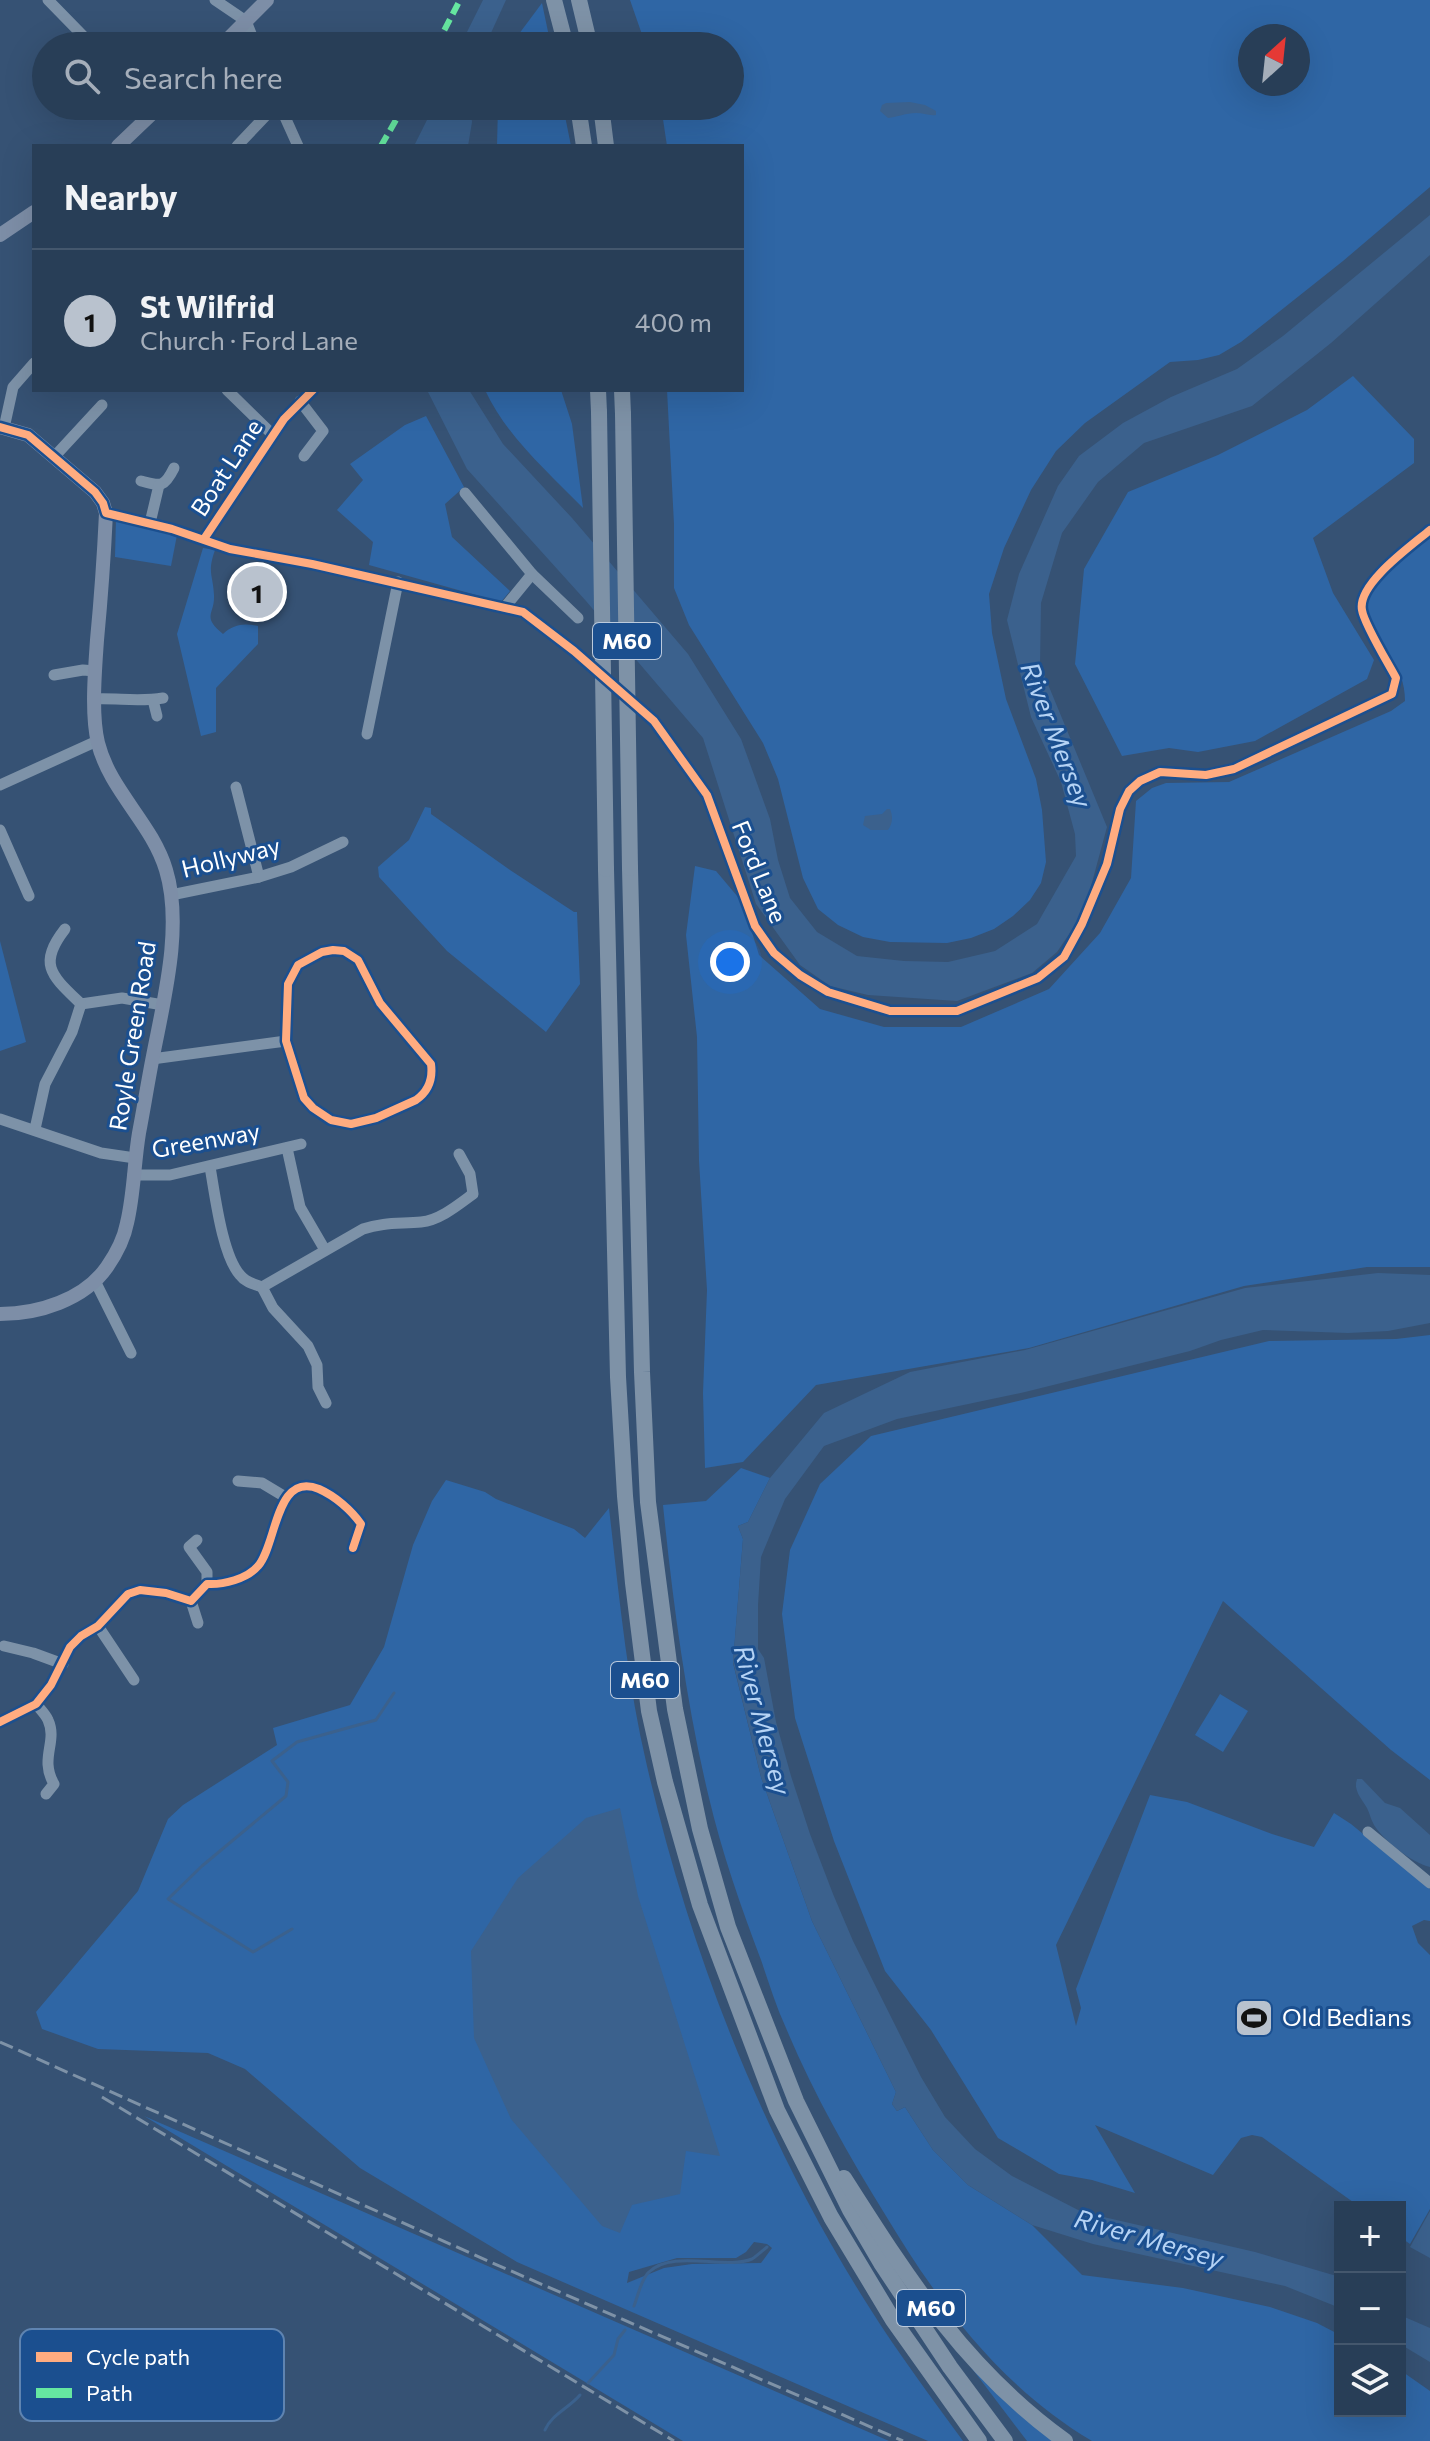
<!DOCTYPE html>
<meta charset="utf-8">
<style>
:root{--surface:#283e57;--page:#344961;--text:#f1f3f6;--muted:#a5aeba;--line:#44576d;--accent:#b9c2ce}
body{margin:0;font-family:Commissioner,sans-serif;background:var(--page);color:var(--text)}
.controls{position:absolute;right:24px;bottom:24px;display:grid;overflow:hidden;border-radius:0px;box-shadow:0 8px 32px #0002}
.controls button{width:72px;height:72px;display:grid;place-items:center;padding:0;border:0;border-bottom:2px solid var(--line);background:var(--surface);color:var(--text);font:40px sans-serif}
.compass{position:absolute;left:1238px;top:24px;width:72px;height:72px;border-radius:50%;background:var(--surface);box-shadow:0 8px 32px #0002;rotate:27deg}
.you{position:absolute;left:730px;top:962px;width:28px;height:28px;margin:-20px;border:6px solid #fff;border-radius:50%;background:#1a73e8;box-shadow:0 0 0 12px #1a73e833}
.badge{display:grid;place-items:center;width:52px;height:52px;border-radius:50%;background:var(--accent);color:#111;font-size:26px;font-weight:700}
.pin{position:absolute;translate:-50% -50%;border:4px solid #fff;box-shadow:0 2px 8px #0006}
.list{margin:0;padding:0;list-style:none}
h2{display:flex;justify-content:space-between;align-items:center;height:104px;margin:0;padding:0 32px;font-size:34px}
h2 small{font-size:26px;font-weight:400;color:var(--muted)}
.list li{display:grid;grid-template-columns:52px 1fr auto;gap:24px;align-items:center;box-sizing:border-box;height:144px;padding:0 32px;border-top:2px solid var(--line)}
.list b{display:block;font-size:30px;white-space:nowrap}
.list p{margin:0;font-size:26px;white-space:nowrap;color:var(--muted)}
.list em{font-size:26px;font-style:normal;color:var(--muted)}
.icon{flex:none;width:44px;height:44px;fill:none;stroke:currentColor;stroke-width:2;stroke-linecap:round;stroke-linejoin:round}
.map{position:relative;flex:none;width:1430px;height:2441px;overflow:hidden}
.search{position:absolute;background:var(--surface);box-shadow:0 8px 32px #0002;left:32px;top:32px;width:712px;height:88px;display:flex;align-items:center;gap:20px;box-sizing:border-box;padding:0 28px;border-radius:44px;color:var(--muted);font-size:30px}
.panel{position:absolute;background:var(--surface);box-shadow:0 8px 32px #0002;left:32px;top:144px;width:712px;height:248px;border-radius:0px}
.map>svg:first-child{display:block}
.green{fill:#2f66a5;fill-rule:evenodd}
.water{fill:#3b618d}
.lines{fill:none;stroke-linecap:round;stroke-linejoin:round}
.stream{stroke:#3b618d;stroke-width:3}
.minor{stroke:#7d92a8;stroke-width:11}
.major{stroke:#7d8ea7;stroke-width:14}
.highway{stroke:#7e92a7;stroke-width:16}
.rail{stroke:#7e92a7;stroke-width:3;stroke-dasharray:14 6;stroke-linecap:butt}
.highway-bridge{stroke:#7e92a7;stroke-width:16}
.quiet{stroke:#66e7a1;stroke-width:6;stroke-dasharray:12 6;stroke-linecap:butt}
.cycleway-casing{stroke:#1b4f8f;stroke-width:13}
.cycleway{stroke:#ffac80;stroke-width:8}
.labels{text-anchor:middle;stroke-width:6;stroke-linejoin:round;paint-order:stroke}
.shield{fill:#1b4f8f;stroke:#bbcadd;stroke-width:2}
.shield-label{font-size:22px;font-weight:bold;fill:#fff}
.street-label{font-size:24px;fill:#fff;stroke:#1b4f8f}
.poi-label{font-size:24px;fill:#fff;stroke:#1b4f8f;text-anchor:start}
.water-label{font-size:26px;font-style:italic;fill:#b5d3f5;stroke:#1b4f8f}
.key{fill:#1b4f8f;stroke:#5f84b1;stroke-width:2}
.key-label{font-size:22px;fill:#fff}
</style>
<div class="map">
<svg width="1430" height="2441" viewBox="0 0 1430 2441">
<rect width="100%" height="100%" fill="#365274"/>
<!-- green -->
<g class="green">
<path d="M630,0H1430V187L1343,261L1241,342L1219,355L1198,360L1170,362L1085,423L1056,451L1031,490L1004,548L989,594L992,633L1006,699L1036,779L1042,810L1046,862L1041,883L1030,900L1013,916L994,929L971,938L947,943L890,942L863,937L838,925L818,909L803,878L778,779L763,743L689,625L674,588V524L667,390H742V146H667L661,106H730V46H646ZM1250,36H1298V84H1250Z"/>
<path d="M542,3L551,46H510Z"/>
<path d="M498,106H563L571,146H497Z"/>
<path d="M1353,376L1414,439V463L1313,538L1333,593L1374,660L1367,679L1255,741L1198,752L1169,748L1122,756L1075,664L1084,569L1128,492L1218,455L1307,410Z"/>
<path d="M485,390H561L572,424L583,508C547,471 507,437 485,390Z"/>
<path d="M426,416L464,487L445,504L452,537L510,591L501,602L369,565L373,542L337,510L363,480L350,464L405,425Z"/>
<path d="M116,518L177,535L171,566L115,557Z"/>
<path d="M1430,536V1267H1367L1244,1286L1029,1348L816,1385L743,1462L705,1468L703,1393L707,1290L699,1161L697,1037L686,935L695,866L716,871L743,903L759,955L820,1009L884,1027H961L1049,989L1100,933L1131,878L1136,801L1152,788L1166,783L1229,782L1391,711L1405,701C1405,682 1399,670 1389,654C1382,641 1368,625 1366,610C1364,583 1411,552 1430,536Z"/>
<path d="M203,548L215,550C207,573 213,574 214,595C215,615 201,616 223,634C234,624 244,623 258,626V644L216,688V732L201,736L177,634Z"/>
<path d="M425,807L431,808V814L510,870L574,912H577L580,984L546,1032L447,951L379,877L378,867L409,840Z"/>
<path d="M0,941L26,1042L0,1051Z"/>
<path d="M1430,1335V1780L1391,1750L1223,1601L1056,1945L1076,2026L1081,2008L1076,1989L1150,1795L1187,1802L1272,1834L1314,1847L1334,1813L1351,1824L1430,1889V1921L1424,1920L1412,1926L1418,1943L1430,1955V2209L1410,2244L1400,2237V2207H1360L1262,2137L1252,2135L1241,2138L1213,2175L1095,2125L1135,2193L1092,2180L1059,2174L998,2138L931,2030L885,1971L834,1841L795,1718L782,1614L790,1550L820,1484L871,1436L1269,1341L1396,1339Z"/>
<path d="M741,1468L770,1478L748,1522L738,1526L743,1539L733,1663L761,1777L812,1921L896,2092L892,2104L897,2111L905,2107L933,2150L968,2185L1032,2225L1082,2275L1183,2288L1270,2307L1317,2323L1340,2335V2411H1400V2370L1430,2391V2441H1092C1001,2387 939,2304 886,2216C849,2156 813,2093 786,2028C776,2006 769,1983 761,1960C741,1907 722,1853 709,1798C686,1702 673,1604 663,1505L706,1501Z"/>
<path d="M446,1480L485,1492L496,1499L574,1529L585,1538L609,1508C619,1595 627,1681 647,1766C691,1956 764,2142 869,2307C898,2353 931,2397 963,2441H928L517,2262L360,2168L245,2069L208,2053L98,2049L42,2029L36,2012L138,1891L168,1819L183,1805L277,1745L273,1728L350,1705L384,1647L413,1545L432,1501ZM754,2242L767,2244L772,2248L761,2263L692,2264L664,2268L627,2283L629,2272L677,2258H736L746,2252Z"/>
<path d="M1220,1694L1248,1711L1223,1752L1195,1735Z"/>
<path d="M144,2116L889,2441H683Z"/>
<path d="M964,2358L1057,2441H1027Z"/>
</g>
<!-- water -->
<g class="water">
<path d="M483,0H506L485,46H460Z"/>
<path d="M910,102L925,105L936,111V115C929,116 923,113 916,113C906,113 897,117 888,118L880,111L882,105L886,103Z"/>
<path d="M434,106H470L472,122L468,146H414Z"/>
<path d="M1430,215V255L1331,343L1252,406L1144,443L1098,482L1062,533L1041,603L1040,665L1107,827L1084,912L1057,952L1032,973L957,1001L868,995L830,986L800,965L756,904L703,738L586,601L467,469L427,390H469L503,444L572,518L688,654L741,739L770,819L778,860L790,898L817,932L857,956L904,961L948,962L995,951L1037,924L1076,856L1075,834L1061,782L1031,717L1007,620L1019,574L1058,486L1079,456L1123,423L1171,397L1237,369L1283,336Z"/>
<path d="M887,809H890C893,816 893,823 888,830H871L863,825L865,816L882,814Z"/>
<path d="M1378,1273L1430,1275V1323L1388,1331L1348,1333L1263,1330L1221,1340L1190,1351L1025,1392L897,1419L824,1446L785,1499L761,1557L758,1605V1649L764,1658L776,1722L791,1776L810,1834L833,1894L853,1941L921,2077L945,2117L975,2149L1012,2176L1082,2212L1255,2252L1340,2277V2308L1285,2286L1093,2244L1032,2225L968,2185L933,2150L905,2107L897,2111L892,2104L896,2092L812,1921L761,1777L733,1662L743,1539L738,1526L748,1522L770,1478L824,1413L910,1372L1025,1350L1245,1288Z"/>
<path d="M1357,1779H1362L1385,1803L1400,1808L1430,1835V1867C1411,1862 1385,1842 1374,1825C1371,1820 1370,1814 1367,1808C1361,1798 1353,1790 1357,1779Z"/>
<path d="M620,1808L638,1896L720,2156L686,2151L680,2194L632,2205L620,2233L602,2226L511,2119L474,2038L471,1951L518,1878L586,1818Z"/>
<path d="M1430,2211V2258L1410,2247Z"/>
<path d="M1400,2315L1430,2328V2362L1400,2344Z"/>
</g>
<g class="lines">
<!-- stream -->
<g class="stream">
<path d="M292,1929L253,1952L168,1899L202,1866L286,1796L288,1782L272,1761L297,1742L376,1720L394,1693"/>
<path d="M634,2306C638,2296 641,2279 649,2272C673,2249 725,2270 752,2259C757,2256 762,2251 767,2247"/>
<path d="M588,2383L614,2355L618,2339L625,2330"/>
<path d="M545,2430C551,2415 569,2408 580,2395"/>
</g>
<!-- minor -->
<g class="minor">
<path d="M48,0L93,46"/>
<path d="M215,0L246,21L256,46"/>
<path d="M280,106L298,146"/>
<path d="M237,146L275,106"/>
<path d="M227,390L273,435"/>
<path d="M300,401L323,431L304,456"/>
<path d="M4,428L13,387L34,363"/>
<path d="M54,457L102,405"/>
<path d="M141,481C161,486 164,488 174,468"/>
<path d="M465,493L532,574L578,618"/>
<path d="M106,513L172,529L230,549L312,564L523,612L574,651L654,721L707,795L755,926L774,953L800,975L828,992L890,1011H957L1038,978L1064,957L1082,924L1107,864L1120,809L1129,791L1140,781L1160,772L1206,775L1234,769L1392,694L1396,678C1388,663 1364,624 1362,610C1357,584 1411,546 1430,530"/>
<path d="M150,523L159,485"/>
<path d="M204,539L284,419L313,390"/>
<path d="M505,607L532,574"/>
<path d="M54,675L83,670L95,671"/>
<path d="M95,699C118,698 140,702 163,698"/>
<path d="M153,700L157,716"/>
<path d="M367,734L398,582"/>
<path d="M0,785L97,741"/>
<path d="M236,787L259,877"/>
<path d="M0,830L29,896"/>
<path d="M171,895L259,877L291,867L343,842"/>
<path d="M65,929C37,965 52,976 81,1004L122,998L163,1005"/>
<path d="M333,950L344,951L358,960L380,1003L431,1064C433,1079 429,1091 416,1100L376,1118L351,1124L331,1120L313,1108L304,1098L286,1041L288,984L298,965L322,952Z"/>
<path d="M152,1059L286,1041"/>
<path d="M0,1119L101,1153L135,1158"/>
<path d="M35,1129L45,1084L72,1032L81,1004"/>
<path d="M287,1148L300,1207L325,1250"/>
<path d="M210,1167C215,1194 222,1255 240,1275C245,1282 254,1284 262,1287L363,1229C383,1222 401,1224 421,1222C440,1220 458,1205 473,1194L470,1174L459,1154"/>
<path d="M133,1175H170L301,1144"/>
<path d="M95,1281L131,1353"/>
<path d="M262,1287L273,1308L308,1346L317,1365L318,1387L326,1403"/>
<path d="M238,1481L262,1483L287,1498"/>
<path d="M197,1540L189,1547L207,1572V1584"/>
<path d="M191,1601L198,1623"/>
<path d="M98,1626L134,1680"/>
<path d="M4,1646L33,1653L63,1664"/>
<path d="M36,1704C40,1709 46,1715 48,1720C58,1742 39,1758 54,1784L46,1794"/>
<path d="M0,1722L36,1704L51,1685L70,1647L81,1636L98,1626L128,1594L140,1590L166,1593L191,1601L207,1584C223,1585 247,1579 258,1566C277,1545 275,1471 319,1489C335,1496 351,1510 361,1524L353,1548"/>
<path d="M1368,1832L1430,1883"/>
</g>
<!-- major -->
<g class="major">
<path d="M221,46L267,0"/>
<path d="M118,146L160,106"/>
<path d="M0,235L34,212"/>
<path d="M0,427L28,435L95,492L103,503L106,513C104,555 101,598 97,640C95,670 91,714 98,743C110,791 152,823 166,870C183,926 164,999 153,1056C148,1081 144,1107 139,1133C134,1163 134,1194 127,1223C124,1239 116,1254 107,1267C84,1300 38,1314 0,1314"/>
</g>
<!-- highway -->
<g class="highway">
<path d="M554,0L566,46"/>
<path d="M579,0L590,46"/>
<path d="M578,106L584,146"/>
<path d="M601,106L606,146"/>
<path d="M598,390L599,412"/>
<path d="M622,390L623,414"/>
<path d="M630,868L642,1372L648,1502L675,1709L700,1829L728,1927L796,2101L850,2210L881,2263L950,2367L1005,2441"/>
<path d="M606,869L618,1377L625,1496L633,1583L649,1711L665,1782L700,1905L777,2110L831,2217L893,2320L979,2441"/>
<path d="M844,2178C909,2280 965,2369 1065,2441"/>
</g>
<!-- rail -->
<g class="rail">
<path d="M0,2042L488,2261L903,2441"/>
<path d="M102,2097L674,2441"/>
</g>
<!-- highway-bridge -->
<g class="highway-bridge">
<path d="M599,412L606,869"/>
<path d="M623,414L630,868"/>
</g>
<!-- quiet -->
<g class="quiet">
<path d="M436,46L460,0"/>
<path d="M381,146L404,106"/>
</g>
<!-- cycleway casing -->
<g class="cycleway-casing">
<g id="cycleway">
<path d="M0,427L28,435L95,492L103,503L106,513L172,529L230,549L312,564L523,612L574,651L654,721L707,795L755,926L774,953L800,975L828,992L890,1011H957L1038,978L1064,957L1082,924L1107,864L1120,809L1129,791L1140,781L1160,772L1206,775L1234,769L1392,694L1396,678C1388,663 1364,624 1362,610C1357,584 1411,546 1430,530"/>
<path d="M204,539L284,419L313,390"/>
<path d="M333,950L344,951L358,960L380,1003L431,1064C433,1079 429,1091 416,1100L376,1118L351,1124L331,1120L313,1108L304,1098L286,1041L288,984L298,965L322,952Z"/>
<path d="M0,1722L36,1704L51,1685L70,1647L81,1636L98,1626L128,1594L140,1590L166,1593L191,1601L207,1584C223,1585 247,1579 258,1566C277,1545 275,1471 319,1489C335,1496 351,1510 361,1524L353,1548"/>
</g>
</g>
<!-- cycleway -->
<use href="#cycleway" class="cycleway"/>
</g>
<!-- icons -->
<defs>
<g id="stadium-square" transform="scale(2)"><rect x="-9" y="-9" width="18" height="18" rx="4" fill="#b9c2ce" stroke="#1b4f8f"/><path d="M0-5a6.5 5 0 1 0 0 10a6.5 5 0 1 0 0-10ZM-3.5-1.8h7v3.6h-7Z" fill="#111"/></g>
</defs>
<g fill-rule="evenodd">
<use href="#stadium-square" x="1254" y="2018"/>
</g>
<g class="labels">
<!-- shield labels -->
<g class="shield">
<rect x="593" y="623" width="68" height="36" rx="6"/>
<rect x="611" y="1662" width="68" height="36" rx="6"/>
<rect x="897" y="2290" width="68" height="36" rx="6"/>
</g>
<g class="shield-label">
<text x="627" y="649">M60</text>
<text x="645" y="1688">M60</text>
<text x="931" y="2316">M60</text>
</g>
<!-- street labels -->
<g class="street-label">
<text transform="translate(227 468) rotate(-57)" y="8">Boat Lane</text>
<text transform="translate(231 858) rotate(-14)" y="8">Hollyway</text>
<text transform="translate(759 872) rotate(68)" y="8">Ford Lane</text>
<text transform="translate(133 1036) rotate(-81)" y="8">Royle Green Road</text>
<text transform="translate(206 1141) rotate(-10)" y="8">Greenway</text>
</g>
<!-- poi labels -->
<g class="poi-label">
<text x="1282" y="2026">Old Bedians</text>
</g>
<!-- water labels -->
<g class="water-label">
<text transform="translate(1056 735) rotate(69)" y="9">River Mersey</text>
<text transform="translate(762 1720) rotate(75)" y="9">River Mersey</text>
<text transform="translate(1149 2239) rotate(16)" y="9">River Mersey</text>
</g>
</g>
<!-- legend -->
<rect x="20" y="2329" width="264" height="92" rx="12" class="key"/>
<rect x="36" y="2352" width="36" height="10" fill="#ffac80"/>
<rect x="36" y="2388" width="36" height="10" fill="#66e7a1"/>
<g class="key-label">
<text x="86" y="2365">Cycle path</text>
<text x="86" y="2401">Path</text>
</g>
</svg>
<div class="controls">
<button>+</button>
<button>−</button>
<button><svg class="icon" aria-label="layers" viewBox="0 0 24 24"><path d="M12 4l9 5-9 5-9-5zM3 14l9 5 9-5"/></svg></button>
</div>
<svg class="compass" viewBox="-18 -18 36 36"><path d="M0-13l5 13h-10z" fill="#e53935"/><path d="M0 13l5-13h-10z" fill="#a5aeba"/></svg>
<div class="you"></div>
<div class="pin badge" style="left:257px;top:592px">1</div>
<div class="search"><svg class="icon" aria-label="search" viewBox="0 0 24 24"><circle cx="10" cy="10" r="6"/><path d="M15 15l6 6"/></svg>Search here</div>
<section class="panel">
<h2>Nearby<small></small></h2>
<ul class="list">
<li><span class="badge">1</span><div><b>St Wilfrid</b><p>Church · Ford Lane</p></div><em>400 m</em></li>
</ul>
</section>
</div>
